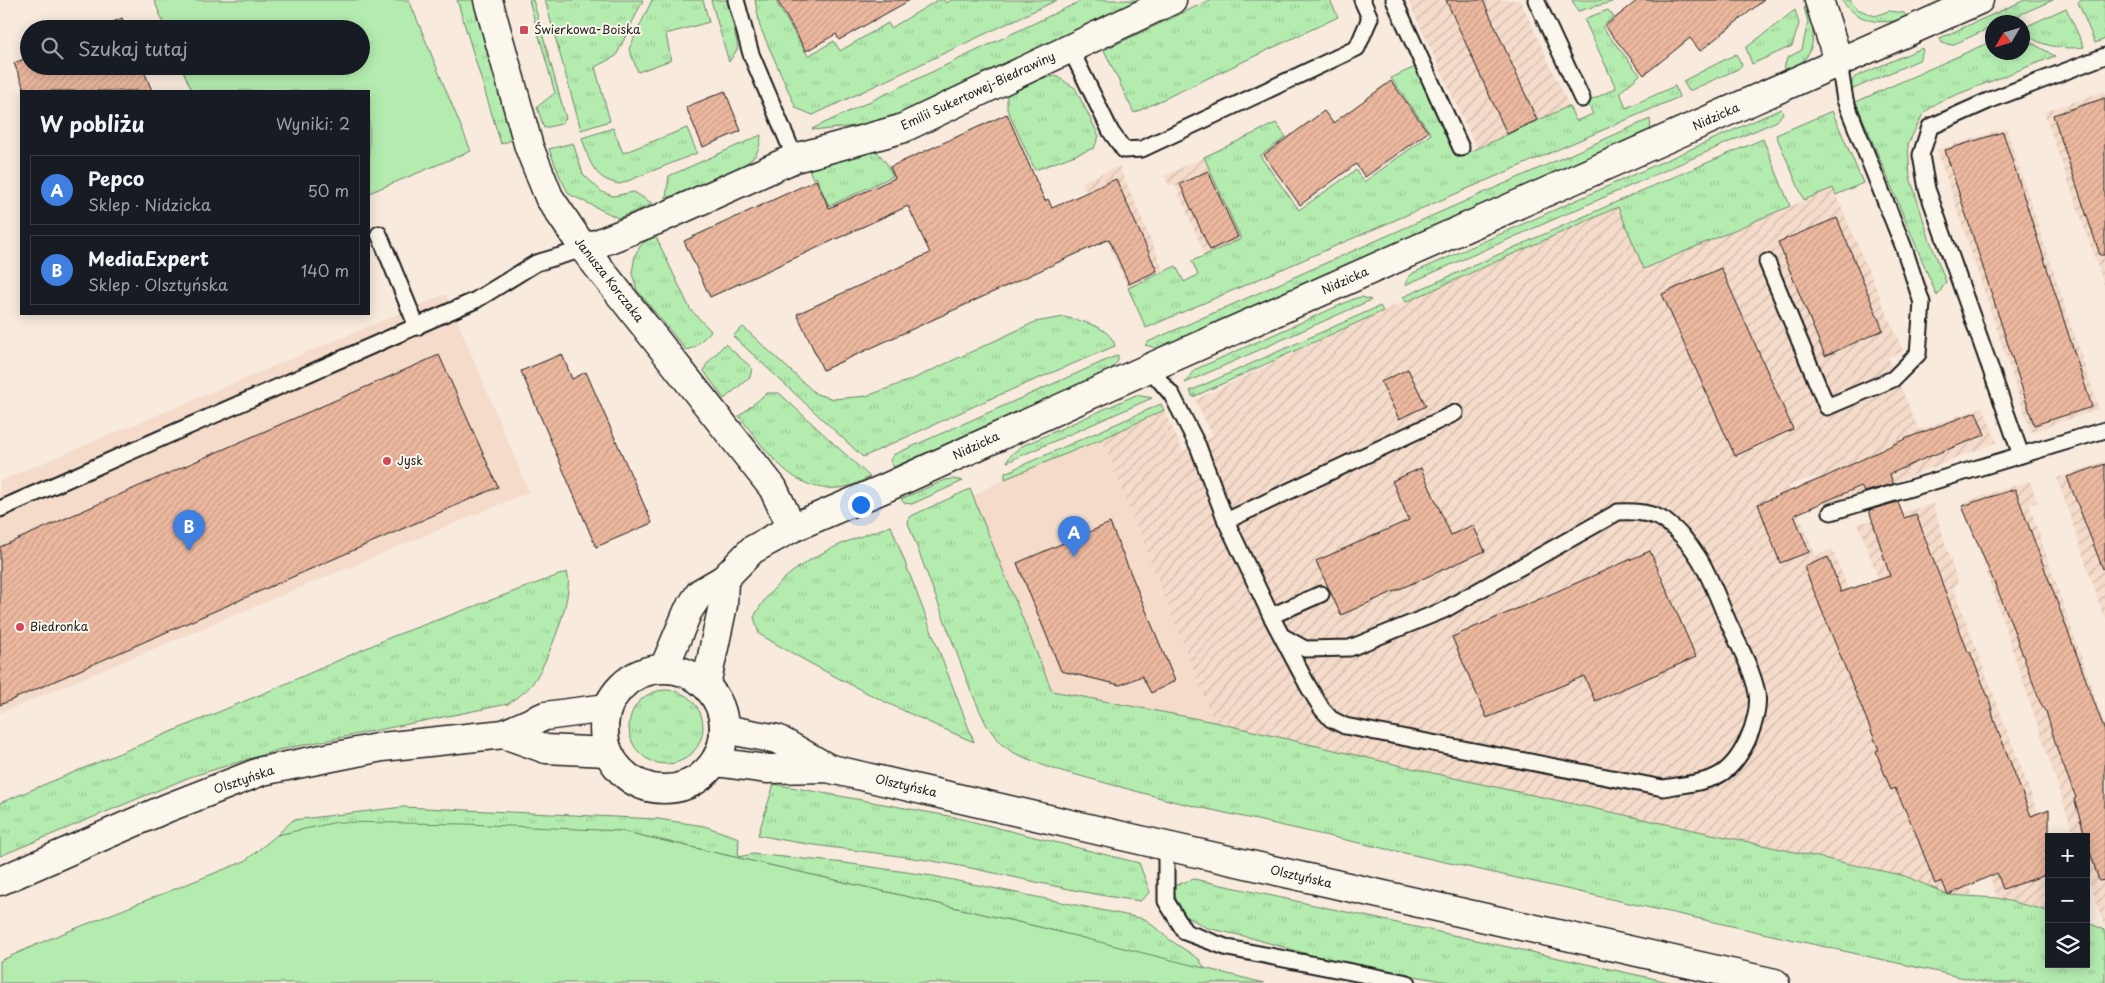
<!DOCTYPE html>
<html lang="pl">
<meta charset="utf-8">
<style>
:root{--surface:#171b24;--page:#242831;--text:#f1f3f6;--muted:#9ea1a6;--line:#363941;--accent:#1a73e8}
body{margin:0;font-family:"Playpen Sans",sans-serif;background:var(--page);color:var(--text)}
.controls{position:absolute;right:15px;bottom:15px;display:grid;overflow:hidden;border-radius:0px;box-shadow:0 2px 12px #0003}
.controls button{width:45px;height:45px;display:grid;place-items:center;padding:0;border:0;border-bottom:1px solid var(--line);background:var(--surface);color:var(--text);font:25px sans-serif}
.compass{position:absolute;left:1985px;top:15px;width:45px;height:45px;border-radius:50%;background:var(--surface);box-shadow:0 2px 12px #0003;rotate:232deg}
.you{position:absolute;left:860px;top:504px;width:18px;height:18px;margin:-12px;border:4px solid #fff;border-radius:50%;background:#1a73e8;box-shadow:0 0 0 8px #1a73e833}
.badge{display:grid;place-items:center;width:32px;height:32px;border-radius:50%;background:var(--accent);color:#fff;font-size:16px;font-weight:700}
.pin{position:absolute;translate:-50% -41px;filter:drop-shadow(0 1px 2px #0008)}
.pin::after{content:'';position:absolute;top:26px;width:18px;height:15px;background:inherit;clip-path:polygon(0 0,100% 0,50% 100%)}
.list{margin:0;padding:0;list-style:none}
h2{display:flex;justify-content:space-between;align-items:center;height:65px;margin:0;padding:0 20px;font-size:21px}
h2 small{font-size:16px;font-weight:400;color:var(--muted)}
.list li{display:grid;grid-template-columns:32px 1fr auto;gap:15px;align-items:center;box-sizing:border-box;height:70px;margin:0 10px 10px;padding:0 10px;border:1px solid var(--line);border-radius:0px}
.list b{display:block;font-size:19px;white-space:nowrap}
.list p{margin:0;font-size:16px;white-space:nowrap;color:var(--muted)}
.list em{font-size:16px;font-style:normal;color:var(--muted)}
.icon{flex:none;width:28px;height:28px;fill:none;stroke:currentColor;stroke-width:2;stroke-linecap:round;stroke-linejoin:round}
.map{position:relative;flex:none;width:2105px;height:983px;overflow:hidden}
.search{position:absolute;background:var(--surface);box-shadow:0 2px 12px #0003;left:20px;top:20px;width:350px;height:55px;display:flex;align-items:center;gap:12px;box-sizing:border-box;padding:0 18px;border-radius:28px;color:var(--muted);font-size:19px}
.panel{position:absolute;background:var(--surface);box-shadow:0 2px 12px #0003;left:20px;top:90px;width:350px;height:225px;border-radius:0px}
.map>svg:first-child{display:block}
.built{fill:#f4dbca}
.industrial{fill:url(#industrial-furrows)}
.grass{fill:url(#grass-tufts);stroke:#688466}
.green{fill:#b4ecaf;stroke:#688466}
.building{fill:url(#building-hatch);stroke:#1c1c1c}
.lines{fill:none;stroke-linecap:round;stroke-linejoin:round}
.lane-casing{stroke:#1c1c1c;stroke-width:19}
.street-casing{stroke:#1c1c1c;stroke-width:31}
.secondary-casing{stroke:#1c1c1c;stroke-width:31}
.lane{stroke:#fbf7ec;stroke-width:15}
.street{stroke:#fbf7ec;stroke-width:28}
.secondary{stroke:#fbf7ec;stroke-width:28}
.poi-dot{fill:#d1495b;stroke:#fbf7ec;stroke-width:2}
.labels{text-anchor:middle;stroke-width:4;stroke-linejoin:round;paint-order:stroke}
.poi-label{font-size:12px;fill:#1c1c1c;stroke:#fbf7ec;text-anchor:start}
.street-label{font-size:12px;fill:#1c1c1c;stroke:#fbf7ec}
</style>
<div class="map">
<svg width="2105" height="983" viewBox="0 0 2105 983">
<defs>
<pattern id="industrial-furrows" width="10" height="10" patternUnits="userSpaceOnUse" patternTransform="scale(1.25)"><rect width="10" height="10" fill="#f4dbca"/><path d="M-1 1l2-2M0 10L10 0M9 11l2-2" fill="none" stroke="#d1bbad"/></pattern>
<pattern id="grass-tufts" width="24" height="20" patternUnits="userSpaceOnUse" patternTransform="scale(1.25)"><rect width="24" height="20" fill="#b4ecaf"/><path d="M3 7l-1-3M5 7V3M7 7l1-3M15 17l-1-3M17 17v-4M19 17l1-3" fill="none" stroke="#9aca96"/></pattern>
<pattern id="building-hatch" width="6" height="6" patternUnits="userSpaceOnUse" patternTransform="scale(1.25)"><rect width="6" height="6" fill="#ecb89f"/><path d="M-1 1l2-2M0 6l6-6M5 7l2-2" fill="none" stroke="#ca9e88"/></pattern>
</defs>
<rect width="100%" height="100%" fill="#f8eadd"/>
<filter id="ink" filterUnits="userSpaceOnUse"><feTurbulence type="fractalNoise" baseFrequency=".02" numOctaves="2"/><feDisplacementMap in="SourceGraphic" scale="10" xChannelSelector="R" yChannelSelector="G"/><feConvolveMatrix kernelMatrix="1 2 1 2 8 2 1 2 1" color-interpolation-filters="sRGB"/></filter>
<g filter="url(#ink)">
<!-- built -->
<g class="built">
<path d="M446,294L529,492L0,713V481Z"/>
<path d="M1102,439L1214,722L1052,691L973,496L1005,479Z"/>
</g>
<!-- industrial -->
<g class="industrial">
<path d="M1408,0H1520L1569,106L1477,149Z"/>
<path d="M2105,91V287L2044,112Z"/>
<path d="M2006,128L2099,409L2031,432L1937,150Z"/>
<path d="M1204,157L1241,239L1205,255L1175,185H1169L1164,176Z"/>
<path d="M1119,166L1164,271L1128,288L1082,182Z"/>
<path d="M1833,188L1903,351L1888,358L1919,430L1983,407L1997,442L1827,509L1814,476L1787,487L1816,556L1832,549L1973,895H1949L1905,876L1454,778L1214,722L1102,439L1164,410L1183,451L1213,436L1195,400L1383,311L1618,206L1645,269Z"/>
<path d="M2105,461V620L2057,478Z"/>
<path d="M2030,481L2037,502L2029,505L2105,726V928L2086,872V837H2075L1963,502Z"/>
<path d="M1933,504L1958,584L1953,587L2049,842V911L1997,897L1858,524Z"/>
</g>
<!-- grass -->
<g class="grass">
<path d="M457,0H474L512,140L501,144Z"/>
<path d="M529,0H533L566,119L561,124L544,128L537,107L555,93Z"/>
<path d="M545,0H643L616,56L595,67L610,121L581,130Z"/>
<path d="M652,0H703L709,22L666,34L671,60L638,72L629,49Z"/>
<path d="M711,0H728L738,48L729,62Z"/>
<path d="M755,0H779L776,2L808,56L834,41L840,51L888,23L891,28L938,0H944L946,3L952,0H1057L813,115L796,108L760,27Z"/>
<path d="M1083,0H1141L914,109L862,125L822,130L812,129Z"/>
<path d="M1210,0H1330L1338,17L1134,113L1104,50Z"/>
<path d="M1572,0H1611L1612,2L1578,11Z"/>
<path d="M1841,0H1850L1857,9L1875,16L1889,11L1904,13L1908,18C1881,25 1860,24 1841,0Z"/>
<path d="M2025,0H2053L2003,22H1992V27L1952,45L1942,43L1940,38Z"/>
<path d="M2083,0H2105V39L2095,43L2078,2Z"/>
<path d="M1808,4C1816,32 1818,60 1786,71L1784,68L1787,58L1802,50L1808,22L1804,7Z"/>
<path d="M2066,8L2084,47C2065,50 2036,46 2023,31V28Z"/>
<path d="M1608,10L1614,17L1602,27L1640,75L1620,92L1626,108L1675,86L1679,97L1146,328L1128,288L1176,266L1184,282L1198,275L1192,261L1241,239L1204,157L1276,123L1286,137L1260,156L1299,210L1356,170L1364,182L1431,134L1391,78L1415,67L1457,158L1569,106L1576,121L1593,114L1587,102L1616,88L1584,19Z"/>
<path d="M1795,10L1799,24L1792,46L1752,64L1746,48Z"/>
<path d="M2023,38L2055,56L1938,102L1923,114L1908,144L1910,177L1929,238L1946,282L1937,296L1856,102L1992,41V52H2022Z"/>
<path d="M1922,48L1923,51L1919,60L1851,90L1852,81L1855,77Z"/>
<path d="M1736,54L1742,65L1738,69L1689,91L1683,81Z"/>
<path d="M1056,76L1075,88L1099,136L1094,148L1035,170L1007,109V95L1039,79Z"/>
<path d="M1781,109L1783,113L1777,121L1405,285L1408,278L1413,273Z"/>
<path d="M1832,111L1863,183L1836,195L1833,188L1804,200L1776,135Z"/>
<path d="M1650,119L1651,132L1160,349L1145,345L1148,342Z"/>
<path d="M613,128L623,153L687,128L697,153L620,184C593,180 589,160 582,138Z"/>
<path d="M761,135C761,141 759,149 756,154C746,171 687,190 666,198L669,176Z"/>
<path d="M1763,139L1790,206L1644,269L1618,207L1406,302L1403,297L1641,191Z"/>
<path d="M573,143L583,174L602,192L613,196L634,192L653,204L618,218L569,194L560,177L549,149Z"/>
<path d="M876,150L887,164L893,176L829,206L816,177L813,179L809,169Z"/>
<path d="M655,235L690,309L711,331L695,347L686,350L637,290L632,273L635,255L641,245Z"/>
<path d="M1362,297L1371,300L1185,383L1194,370L1356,298Z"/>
<path d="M1380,306L1383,311L1193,397L1190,391Z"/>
<path d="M1064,317C1081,321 1110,326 1115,346L992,398L863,457L733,336L743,327L816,394L834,399L867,396L913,379L1035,322Z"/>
<path d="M725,344L752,368L750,377L724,399L704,371L706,365Z"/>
<path d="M1118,355V361L1109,371L894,467L890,461L893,455Z"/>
<path d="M767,393H779L870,477C863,480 856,484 849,486C796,500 767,451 739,416Z"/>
<path d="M1136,395L1152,398L1007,462L1010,456L1020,447Z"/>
<path d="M1161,404L1164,410L1102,439L1005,479V473Z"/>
<path d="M953,479L963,481L912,504L904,503L901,499L945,480Z"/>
<path d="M970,489L1052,691L1214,722L1454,778L1905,876L1949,895L1997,898L2049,911V964H2086V922L2105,930V983H1987L1176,802L1047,767L1012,752L999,742L986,724L971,691L908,523L909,517Z"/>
<path d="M891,526L974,742C900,711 828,675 759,634L754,617C781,565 838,543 891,526Z"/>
<path d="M567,572C575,595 547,664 532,684C526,692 516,698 508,704L278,750L190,777L0,856V803L274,689L391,637Z"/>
<circle cx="666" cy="727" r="37"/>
<path d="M774,784L954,817L1139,863L1150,892L1140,901C1076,893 1014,876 950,864C886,852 822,849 758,835Z"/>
<path d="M403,807L658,819L704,826L739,838L738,857L753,854L845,863L933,876L1145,919L1170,940L1199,959L1205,969L1035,926L621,831L277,835L293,820Z"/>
<path d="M1194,879L1674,983H1454L1339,963L1248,937L1207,928L1186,916L1176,899L1173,886Z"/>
</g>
<!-- green -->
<g class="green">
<path d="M154,0H409L471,151L369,193V91H192L181,66H361V29H166Z"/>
<path d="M337,822L465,824L621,831L1035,926L1264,983H0V961L49,939L245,861L277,835Z"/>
</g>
<!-- building -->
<g class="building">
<path d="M777,0H910L839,40L836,34L806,51Z"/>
<path d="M1446,0H1483L1537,120L1507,134Z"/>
<path d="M1638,0H1764L1700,51L1690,38L1644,75L1605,26Z"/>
<path d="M122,18L126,29H97Z"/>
<path d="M29,57V66H142L152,91H25L14,63Z"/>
<path d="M1391,81L1428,132L1365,177L1356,164L1300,205L1264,155L1324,111L1333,123Z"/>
<path d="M725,91L741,131L703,147L686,107Z"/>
<path d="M2105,98V255H2100L2053,115Z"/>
<path d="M1007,114L1045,201L1048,199L1052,208L1116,179L1157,271L1129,284L1109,239L823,370L797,314L930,253L908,206L710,297L684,241L816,180L829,208L895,178L890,167Z"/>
<path d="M2003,132L2092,407L2034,425L1945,150Z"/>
<path d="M1208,171L1238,237L1210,250L1180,184Z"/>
<path d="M1837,218L1883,330L1825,356L1778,242Z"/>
<path d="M1721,268L1793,429L1735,456L1662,294Z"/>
<path d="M562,354L572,379L586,372L652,523L596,547L521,371Z"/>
<path d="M439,355L498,487L0,705V547Z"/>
<path d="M1408,369L1426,406L1399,419L1381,382Z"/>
<path d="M1976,412L1985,435L1928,457L1890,474L1893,484L1864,492L1861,486L1794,515L1809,552L1780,563L1758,504L1825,477L1907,438Z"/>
<path d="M2105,464V568L2103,569L2067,477Z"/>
<path d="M1421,468L1451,535L1473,525L1485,551L1341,615L1316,561L1409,520L1392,481Z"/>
<path d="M2015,489L2105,731V880L2099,881L2074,799L2076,798L2075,795L2058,752L2046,711L2040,702L2010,620L1962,506Z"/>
<path d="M1898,502L1904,518L1916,514L1968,652H1970L1990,702L1994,720L2031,816L2049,809V874L2003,889L1997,873L1948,895L1942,881L1935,884L1914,829L1895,788L1891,790L1881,765L1876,751L1879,750L1804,567L1828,557L1841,592L1890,576L1869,510Z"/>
<path d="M1110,523L1175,681L1151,693L1142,676L1120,685L1061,671L1017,563Z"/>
<path d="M1650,551L1696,657L1595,701L1584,676L1487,718L1452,637Z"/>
</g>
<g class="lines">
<!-- lane casing -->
<g class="lane-casing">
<g id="lane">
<path d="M736,0L751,54L795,158"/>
<path d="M1394,0L1461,148"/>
<path d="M1536,0L1582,99"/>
<path d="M1070,48L1111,132L1124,150L1142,149L1357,48L1370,18L1362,0"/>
<path d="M379,234L417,327"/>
<path d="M1767,262L1827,407L1893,379L1918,354L1922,303L1904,248L1845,100L1839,63"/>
<path d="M1149,368L1172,395L1198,446L1226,521L1271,616L1308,686L1322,709L1331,719L1345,726L1663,788C1680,785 1699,784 1715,777C1741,766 1761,719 1757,693C1752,668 1737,642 1727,619C1710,580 1701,548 1665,521C1652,512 1634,511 1618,512L1444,610L1350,648L1305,649L1282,636"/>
<path d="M2021,455L1927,189L1921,155L1930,127L1988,101L2105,56"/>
<path d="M0,509L476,300L536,263L584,249"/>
<path d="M1831,512L2105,430"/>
<path d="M1226,521L1455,413"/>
<path d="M1271,616L1321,594"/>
<path d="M1166,846V901L1185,932L1228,948L1408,983"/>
</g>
</g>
<!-- street casing -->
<g class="street-casing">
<g id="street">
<path d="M488,0L529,147L549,197L584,249L773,488L792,528"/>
<path d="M1819,0L1839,63"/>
<path d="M584,249L657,220L795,158L901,129L1172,0"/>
</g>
</g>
<!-- secondary casing -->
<g class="secondary-casing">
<g id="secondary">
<path d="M664,668L688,611L700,593L724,579L752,550L792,528L883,489L1149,368L1979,0"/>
<circle cx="664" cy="729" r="60"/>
<path d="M706,685L723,605L724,579"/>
<path d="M724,729L777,739L826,767"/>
<path d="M504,734L546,749L607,752"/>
<path d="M715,762L767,769L827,768L1166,846L1775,983"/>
<path d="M0,881L167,808L262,771L382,747L504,734L545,716L607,708"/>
</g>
</g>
<!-- lane -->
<use href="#lane" class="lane"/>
<!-- street -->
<use href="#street" class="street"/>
<!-- secondary -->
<use href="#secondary" class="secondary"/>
</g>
</g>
<!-- markers -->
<g class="poi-dot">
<rect x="519" y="25" width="10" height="10" rx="2.5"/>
<circle cx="387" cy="461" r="5"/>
<circle cx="20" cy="627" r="5"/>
</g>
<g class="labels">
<!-- poi labels -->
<g class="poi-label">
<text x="534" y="34">Świerkowa-Boiska</text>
<text x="397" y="465">Jysk</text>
<text x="30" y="631">Biedronka</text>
</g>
<!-- street labels -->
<g class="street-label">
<text transform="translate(978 91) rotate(-25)" y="4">Emilii Sukertowej-Biedrawiny</text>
<text transform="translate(1716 117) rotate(-24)" y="4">Nidzicka</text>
<text transform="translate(609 280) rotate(52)" y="4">Janusza Korczaka</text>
<text transform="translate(1345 281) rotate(-24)" y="4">Nidzicka</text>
<text transform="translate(976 446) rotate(-25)" y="4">Nidzicka</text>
<text transform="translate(244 780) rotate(-19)" y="4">Olsztyńska</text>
<text transform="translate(906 786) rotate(13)" y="4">Olsztyńska</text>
<text transform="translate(1301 877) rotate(13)" y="4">Olsztyńska</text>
</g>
</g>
</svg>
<div class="controls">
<button>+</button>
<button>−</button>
<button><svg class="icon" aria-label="layers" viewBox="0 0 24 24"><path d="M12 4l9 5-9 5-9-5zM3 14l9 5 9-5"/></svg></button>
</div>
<svg class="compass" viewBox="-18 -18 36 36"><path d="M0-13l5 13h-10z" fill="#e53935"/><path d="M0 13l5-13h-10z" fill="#9ea1a6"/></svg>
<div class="you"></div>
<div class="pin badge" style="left:1074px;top:557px;background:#3f7fe0">A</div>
<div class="pin badge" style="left:189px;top:551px;background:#3f7fe0">B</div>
<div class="search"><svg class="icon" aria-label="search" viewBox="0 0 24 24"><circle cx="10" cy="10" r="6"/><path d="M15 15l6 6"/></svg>Szukaj tutaj</div>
<section class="panel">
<h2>W pobliżu<small>Wyniki: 2</small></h2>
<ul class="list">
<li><span class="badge" style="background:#3f7fe0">A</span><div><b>Pepco</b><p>Sklep · Nidzicka</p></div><em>50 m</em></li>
<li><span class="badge" style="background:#3f7fe0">B</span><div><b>MediaExpert</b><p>Sklep · Olsztyńska</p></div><em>140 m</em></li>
</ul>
</section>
</div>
